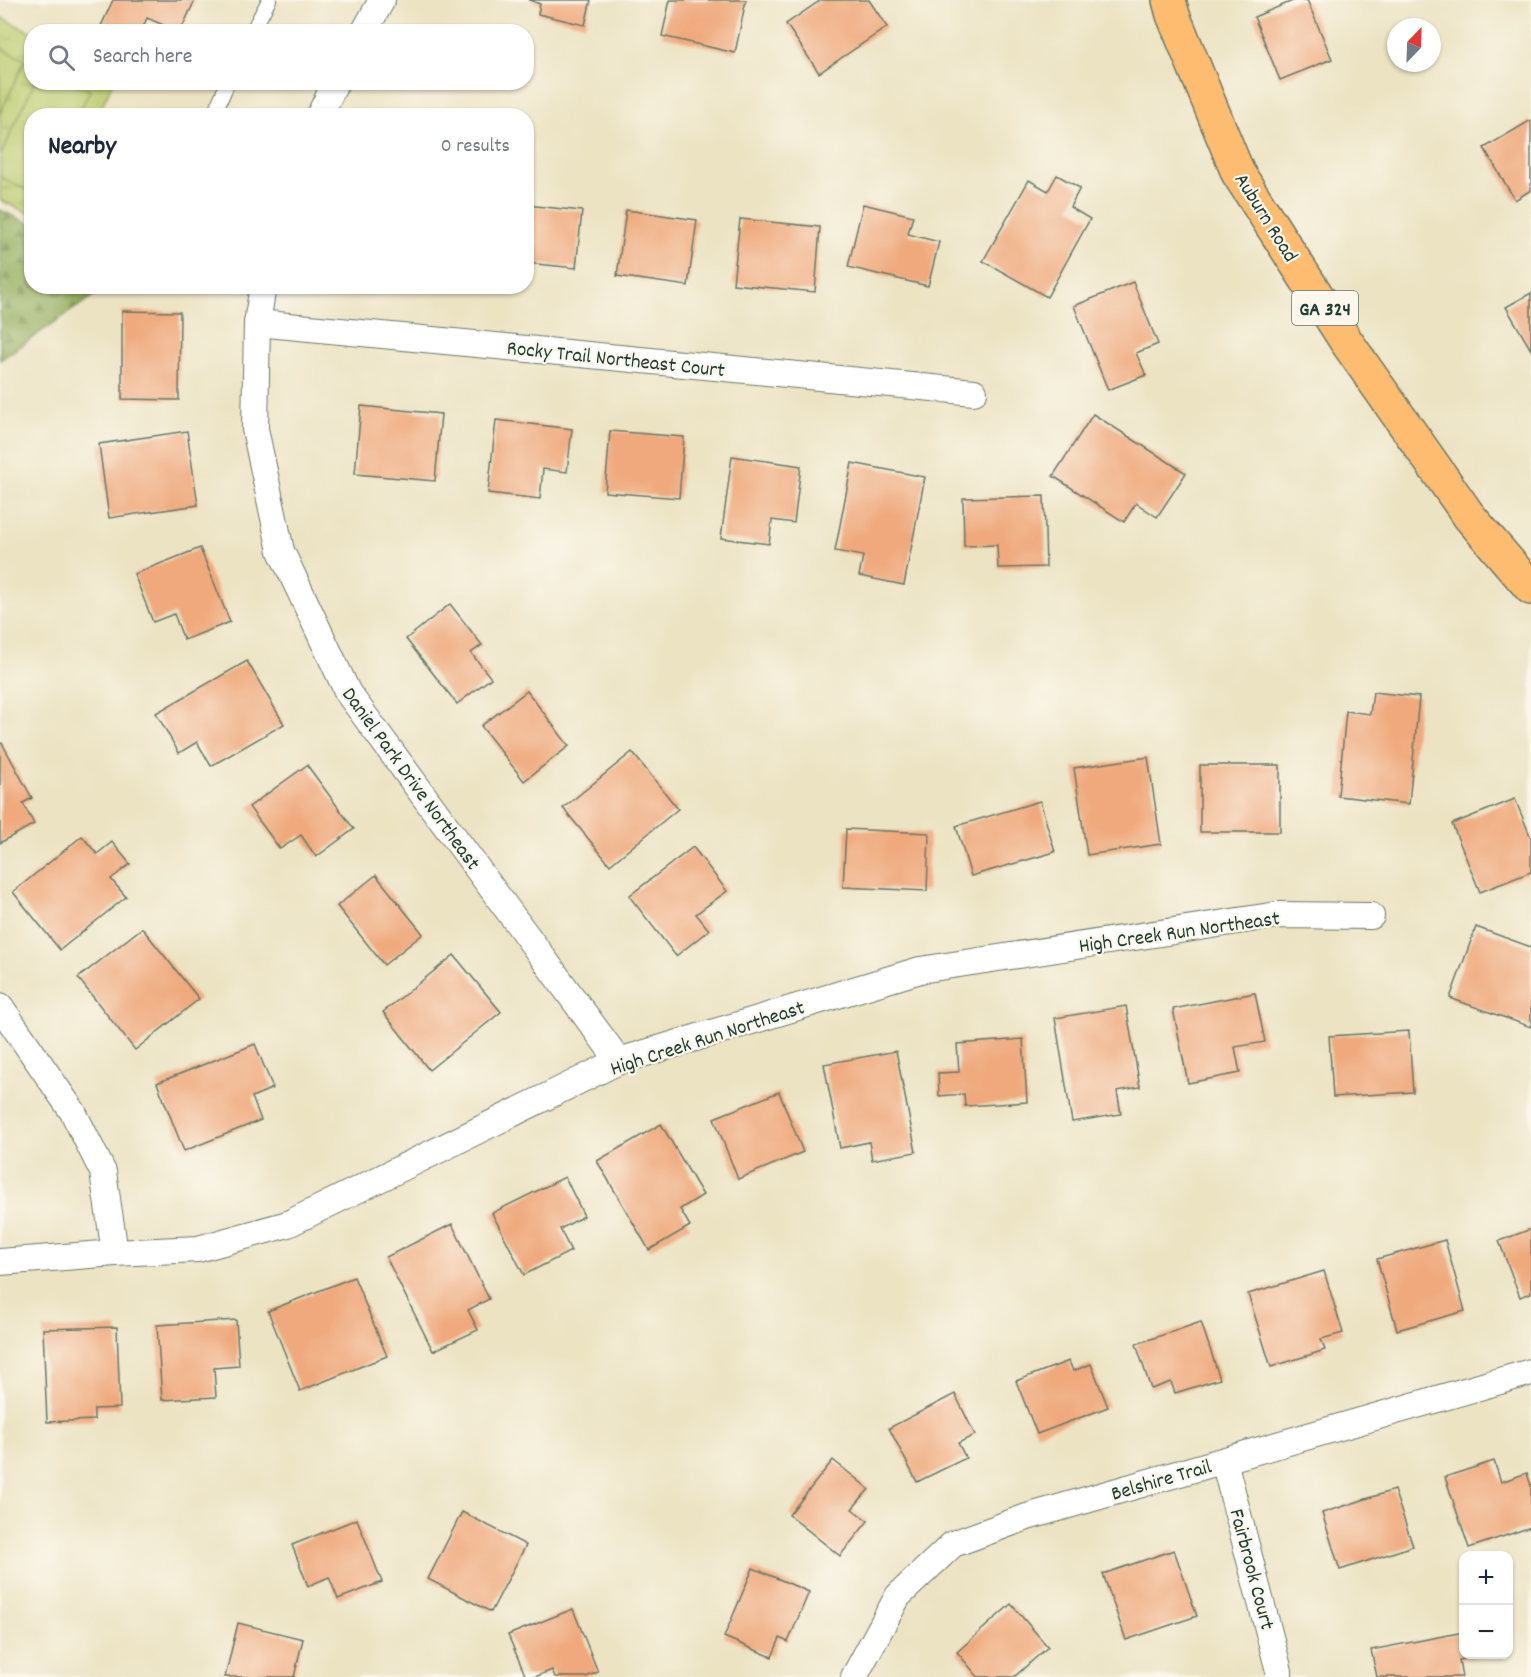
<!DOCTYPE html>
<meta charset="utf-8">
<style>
:root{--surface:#fff;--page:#f6f6f7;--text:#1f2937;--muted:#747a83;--line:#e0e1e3}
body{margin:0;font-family:Dekko,sans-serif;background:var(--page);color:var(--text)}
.controls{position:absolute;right:18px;bottom:18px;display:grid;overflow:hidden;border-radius:12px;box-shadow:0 2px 4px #0004}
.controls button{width:54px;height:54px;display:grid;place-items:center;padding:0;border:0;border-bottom:2px solid var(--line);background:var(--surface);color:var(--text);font:30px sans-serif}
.compass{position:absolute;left:1387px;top:18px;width:54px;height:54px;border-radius:50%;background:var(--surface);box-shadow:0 2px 4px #0004;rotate:23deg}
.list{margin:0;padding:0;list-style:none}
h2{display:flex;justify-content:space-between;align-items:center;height:78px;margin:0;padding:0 24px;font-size:26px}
h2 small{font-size:20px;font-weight:400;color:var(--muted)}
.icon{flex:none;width:33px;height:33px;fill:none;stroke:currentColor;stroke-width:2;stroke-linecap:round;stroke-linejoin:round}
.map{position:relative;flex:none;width:1531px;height:1677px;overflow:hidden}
.search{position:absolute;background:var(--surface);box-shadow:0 2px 4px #0004;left:24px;top:24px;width:510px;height:66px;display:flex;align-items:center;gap:15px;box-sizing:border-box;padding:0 21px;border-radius:24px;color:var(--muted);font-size:22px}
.panel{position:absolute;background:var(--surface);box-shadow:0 2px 4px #0004;left:24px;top:108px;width:510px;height:186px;border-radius:24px}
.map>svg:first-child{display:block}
.grass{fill:url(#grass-tufts);stroke:#6e8451;stroke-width:1.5}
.forest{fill:url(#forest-firs);stroke:#5a764a;stroke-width:1.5}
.pitch{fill:#bdcc6e;stroke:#6e8451;stroke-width:1.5}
.building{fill:#efa97c}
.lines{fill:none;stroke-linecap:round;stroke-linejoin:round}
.lane-casing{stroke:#677766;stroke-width:16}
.street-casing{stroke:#677766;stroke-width:28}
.primary-casing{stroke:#677766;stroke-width:36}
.lane{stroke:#fff;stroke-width:14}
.street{stroke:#fff;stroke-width:26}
.primary{stroke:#fdbc70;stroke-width:33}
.labels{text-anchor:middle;stroke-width:4.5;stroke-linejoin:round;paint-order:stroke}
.shield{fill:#fbf7ec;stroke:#61756b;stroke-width:1.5}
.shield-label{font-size:20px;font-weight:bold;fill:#1f3d34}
.street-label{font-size:21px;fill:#1f3d34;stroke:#fbf7ec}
</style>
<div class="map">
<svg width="1531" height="1677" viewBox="0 0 1531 1677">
<defs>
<pattern id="grass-tufts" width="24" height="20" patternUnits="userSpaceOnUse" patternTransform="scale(1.5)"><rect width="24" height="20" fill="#bdcc6e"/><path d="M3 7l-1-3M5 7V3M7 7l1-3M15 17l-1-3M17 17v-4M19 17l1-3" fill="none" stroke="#99a75b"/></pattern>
<pattern id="forest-firs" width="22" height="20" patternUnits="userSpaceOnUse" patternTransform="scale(1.5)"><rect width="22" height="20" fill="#96b061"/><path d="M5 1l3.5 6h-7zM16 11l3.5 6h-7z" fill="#7a9051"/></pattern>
</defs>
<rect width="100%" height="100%" fill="#fbf7ec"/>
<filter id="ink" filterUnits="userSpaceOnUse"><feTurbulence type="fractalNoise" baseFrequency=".0167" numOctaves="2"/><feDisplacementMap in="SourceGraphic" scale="12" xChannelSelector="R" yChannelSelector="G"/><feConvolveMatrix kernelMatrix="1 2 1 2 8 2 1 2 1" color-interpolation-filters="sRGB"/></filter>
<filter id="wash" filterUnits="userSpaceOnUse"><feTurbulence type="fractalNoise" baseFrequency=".008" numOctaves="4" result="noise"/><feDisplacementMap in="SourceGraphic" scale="24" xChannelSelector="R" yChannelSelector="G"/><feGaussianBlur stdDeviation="1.35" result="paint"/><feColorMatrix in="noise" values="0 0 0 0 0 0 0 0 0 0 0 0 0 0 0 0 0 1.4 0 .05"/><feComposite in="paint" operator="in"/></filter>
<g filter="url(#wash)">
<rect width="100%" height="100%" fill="#ece3c3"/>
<!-- grass -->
<path class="grass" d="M0,17L31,32L32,82H111L112,84L98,115L32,116L31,214L0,200Z"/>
<!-- forest -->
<path class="forest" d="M0,210L31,224L32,286L106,287L0,360Z"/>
<!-- pitch -->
<g class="pitch">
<path d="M0,48L25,60L0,114Z"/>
<path d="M34,83H73L90,90L78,115L32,116L31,192L0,177V157Z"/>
</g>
<g id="blocks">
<!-- building -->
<g class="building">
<path d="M113,0H195L180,32L147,18L141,32H112L101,26Z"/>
<path d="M529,0H591L585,25L538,14L540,4Z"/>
<path d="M670,0H746L735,53L662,36Z"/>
<path d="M821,0H869L887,27L819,73L786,24Z"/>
<path d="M1295,0H1307L1332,59L1280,80L1254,17Z"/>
<path d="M1531,120V190L1515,200L1484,148Z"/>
<path d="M1057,175L1080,188L1070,207L1090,219L1047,297L983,261L1029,180L1048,191Z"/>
<path d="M863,204L913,216L908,234L939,242L928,286L848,267Z"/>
<path d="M526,205L582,211L576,268L526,263Z"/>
<path d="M626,210L697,220L688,286L617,276Z"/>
<path d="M740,219L820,227L815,292L733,284Z"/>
<path d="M1133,282L1158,344L1136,353L1146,375L1108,390L1074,306Z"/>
<path d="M1531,293V350L1506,307Z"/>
<path d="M122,311L180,312L179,400L122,399Z"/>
<path d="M361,406L441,414L435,481L355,474Z"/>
<path d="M1093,414L1186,473L1157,517L1136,503L1124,522L1053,476Z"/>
<path d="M496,420L572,429L567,472L543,469L540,499L488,493Z"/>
<path d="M187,431L198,505L109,518L99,444Z"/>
<path d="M610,431L684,437L679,498L605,492Z"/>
<path d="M732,456L801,466L794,523L772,520L769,544L721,538Z"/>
<path d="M852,463L925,477L904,585L859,576L863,556L835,551Z"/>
<path d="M1044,496L1046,567L998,568L997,545L964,546L963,498Z"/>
<path d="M200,548L230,622L184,640L174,614L153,622L134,574Z"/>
<path d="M450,604L482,645L471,653L491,678L457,704L406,639Z"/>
<path d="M247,661L284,724L211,766L197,742L179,753L156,713Z"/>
<path d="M527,691L569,746L524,781L481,726Z"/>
<path d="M1373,692L1419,697L1409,804L1338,796L1346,711L1370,714Z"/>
<path d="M2,743L32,798L23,803L34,824L0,843V744Z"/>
<path d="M632,752L678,809L610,865L563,808Z"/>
<path d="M1148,757L1161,844L1087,855L1074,768Z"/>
<path d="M307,765L354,829L316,857L301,835L280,849L249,807Z"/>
<rect x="1200" y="765" width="80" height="67"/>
<path d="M1515,799L1531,838V872L1480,892L1452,824Z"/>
<path d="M1040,801L1055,852L971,876L956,826Z"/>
<path d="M846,829L929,833L927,891L843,887Z"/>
<path d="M82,836L97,854L112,842L130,864L111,879L126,897L60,950L13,892Z"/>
<path d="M693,847L727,891L696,914L709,930L676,956L629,896Z"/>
<path d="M376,875L423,934L384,965L337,906Z"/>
<path d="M1476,927L1531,947V1027L1450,998Z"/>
<path d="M142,928L199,999L135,1050L78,978Z"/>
<path d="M454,955L501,1012L429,1070L383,1012Z"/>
<path d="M1255,993L1265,1042L1235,1047L1240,1073L1188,1083L1173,1009Z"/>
<path d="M1126,1006L1140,1087L1117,1091L1121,1114L1072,1122L1055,1018Z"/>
<path d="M1409,1031L1413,1092L1333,1097L1329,1036Z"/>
<path d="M1023,1039L1027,1102L965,1106L964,1094L939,1096L938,1073L959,1072L957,1044Z"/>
<path d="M255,1044L273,1088L252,1097L261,1120L184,1151L157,1083Z"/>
<path d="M896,1051L916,1152L872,1160L869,1142L840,1148L824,1064Z"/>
<path d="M779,1092L803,1152L738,1179L714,1118Z"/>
<path d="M661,1124L703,1195L680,1209L690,1226L649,1250L597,1161Z"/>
<path d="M565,1177L584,1216L560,1229L571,1251L524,1275L492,1213Z"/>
<path d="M452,1224L489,1299L468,1310L478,1330L433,1351L386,1257Z"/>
<path d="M1531,1229V1293L1520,1297L1499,1241Z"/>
<path d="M1445,1240L1465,1311L1397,1330L1377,1259Z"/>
<path d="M1324,1271L1343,1333L1321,1339L1325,1350L1271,1367L1248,1294Z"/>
<path d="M354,1277L387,1356L300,1391L268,1311Z"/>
<path d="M236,1320L239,1366L214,1368L216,1397L162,1400L157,1325Z"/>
<path d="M1201,1322L1220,1379L1175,1393L1171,1382L1151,1389L1136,1344Z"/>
<path d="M117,1327L120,1408L94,1409V1420L47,1422L43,1329Z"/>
<path d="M1069,1361L1073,1371L1091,1364L1108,1407L1037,1434L1016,1381Z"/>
<path d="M955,1394L975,1435L958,1443L966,1458L917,1482L889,1428Z"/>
<path d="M833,1460L869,1489L852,1509L868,1521L840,1556L789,1515Z"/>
<path d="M1494,1461L1501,1482L1527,1473L1531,1486V1527L1469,1548L1445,1477Z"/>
<path d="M1394,1490L1413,1546L1340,1570L1322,1513Z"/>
<path d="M462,1512L526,1545L491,1612L428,1579Z"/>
<path d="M357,1519L382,1582L338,1599L329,1577L308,1586L292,1545Z"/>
<path d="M1174,1550L1197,1616L1126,1640L1103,1574Z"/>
<path d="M753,1568L809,1592L788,1642L780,1638L772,1657L724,1637Z"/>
<path d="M1011,1604L1048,1647L1014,1677H978L957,1652Z"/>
<path d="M573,1609L598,1672L586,1677H555L552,1670L535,1677H526L508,1635Z"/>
<path d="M238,1623L303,1639L294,1677H225Z"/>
<path d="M1464,1632V1654L1480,1656L1459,1660L1462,1677H1377L1371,1650Z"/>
</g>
</g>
</g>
<g filter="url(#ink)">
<use href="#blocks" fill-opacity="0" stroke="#677766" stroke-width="1.5"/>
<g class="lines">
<!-- lane casing -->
<g class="lane-casing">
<g id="lane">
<path d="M252,32L269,0"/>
<path d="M213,116L228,82"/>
</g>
</g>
<!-- street casing -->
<g class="street-casing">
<g id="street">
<path d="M364,32L382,0"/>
<path d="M319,116L336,82"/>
<path d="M263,286L257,323L255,429L281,551L348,693L619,1061"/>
<path d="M257,323L974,392"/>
<path d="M0,1006L73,1112L103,1172L115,1253"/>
<path d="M0,1262L115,1253L198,1249L288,1224L619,1061L920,970L1277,915L1371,916"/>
<path d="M1224,1461L1279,1671V1677"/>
<path d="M854,1677L898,1596L953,1544L1027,1517L1531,1372"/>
</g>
</g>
<!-- primary casing -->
<g class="primary-casing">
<path id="primary" d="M1169,0L1173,15L1238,173L1346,341L1469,516L1531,588"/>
</g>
<!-- lane -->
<use href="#lane" class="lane"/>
<!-- street -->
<use href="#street" class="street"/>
<!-- primary -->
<use href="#primary" class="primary"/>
</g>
</g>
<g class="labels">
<!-- shield labels -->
<rect class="shield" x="1292" y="291" width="66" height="34" rx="4.5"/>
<g class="shield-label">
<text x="1325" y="315">GA 324</text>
</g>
<!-- street labels -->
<g class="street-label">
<text transform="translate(1267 217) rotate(58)" y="7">Auburn Road</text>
<text transform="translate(616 358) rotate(6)" y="7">Rocky Trail Northeast Court</text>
<text transform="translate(412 778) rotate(54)" y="7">Daniel Park Drive Northeast</text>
<text transform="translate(1179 931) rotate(-8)" y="7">High Creek Run Northeast</text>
<text transform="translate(707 1037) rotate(-18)" y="7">High Creek Run Northeast</text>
<text transform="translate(1161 1479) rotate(-16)" y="7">Belshire Trail</text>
<text transform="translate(1253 1569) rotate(75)" y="7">Fairbrook Court</text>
</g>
</g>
</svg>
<div class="controls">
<button>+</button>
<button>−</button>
</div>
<svg class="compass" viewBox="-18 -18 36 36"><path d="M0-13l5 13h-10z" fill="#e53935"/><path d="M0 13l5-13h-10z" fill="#747a83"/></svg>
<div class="search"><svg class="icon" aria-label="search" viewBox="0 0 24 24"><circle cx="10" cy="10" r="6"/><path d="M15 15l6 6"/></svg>Search here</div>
<section class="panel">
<h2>Nearby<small>0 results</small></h2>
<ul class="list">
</ul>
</section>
</div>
